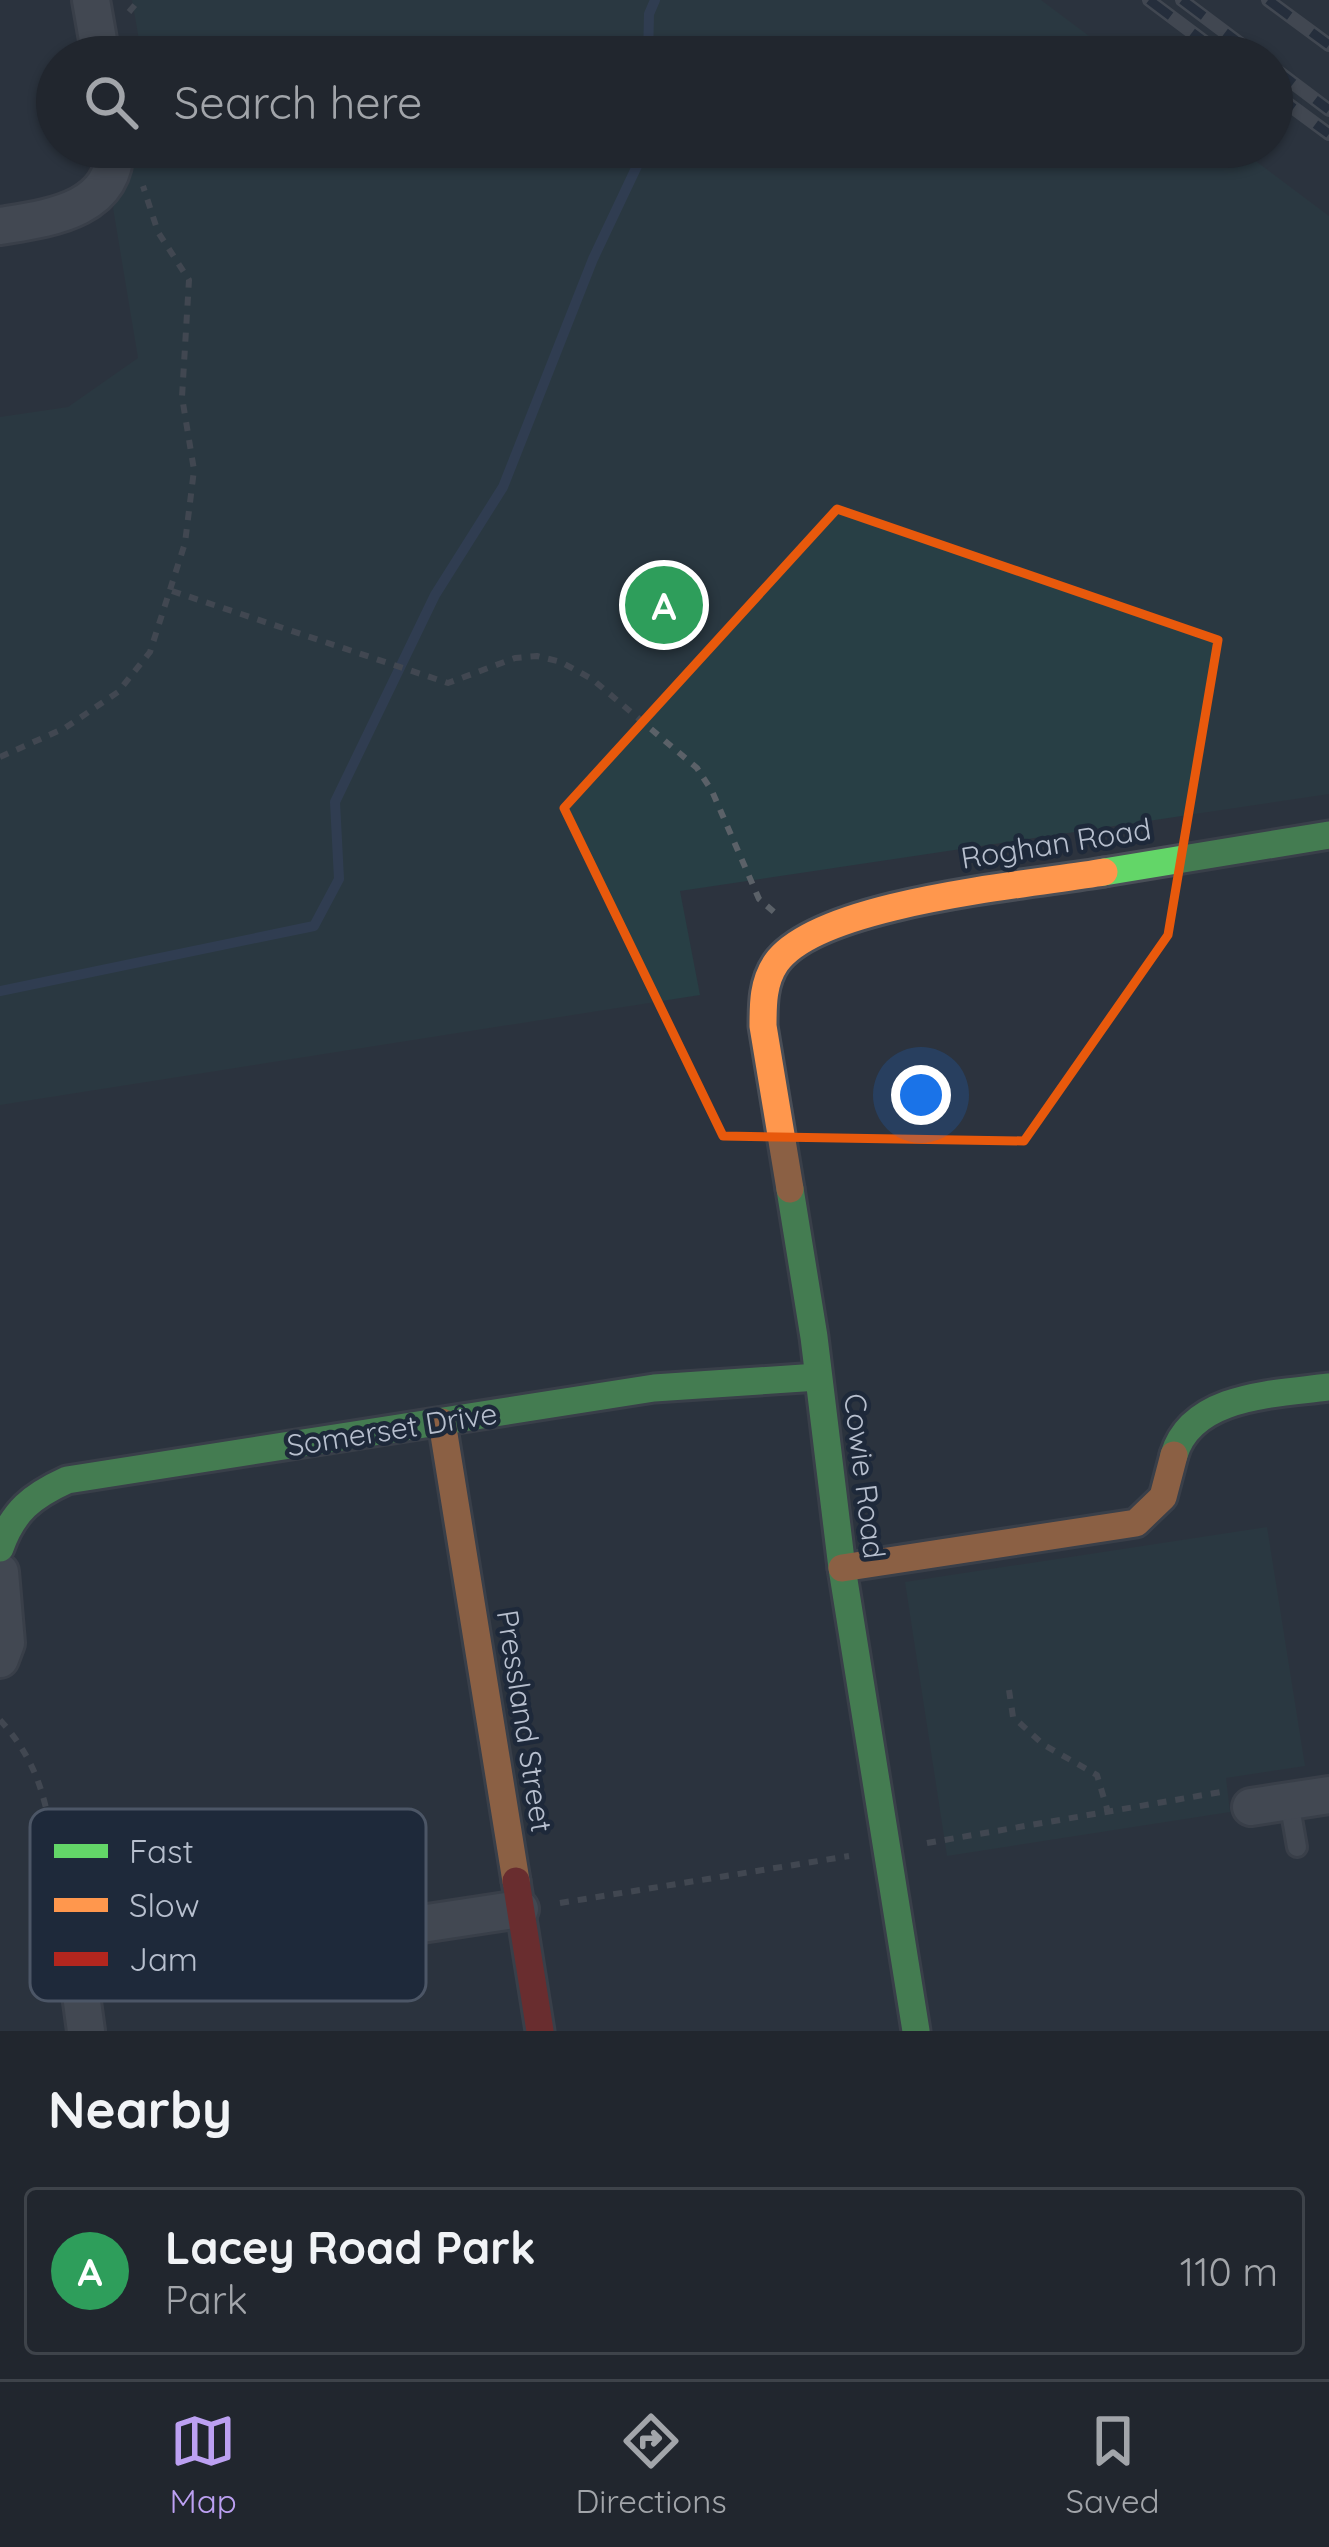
<!DOCTYPE html>
<style>
:root{--surface:#21262e;--page:#2d323a;--text:#f1f3f6;--muted:#a2a5aa;--line:#3e434a;--accent:#bca0f2}
body{margin:0;font-family:Quicksand,sans-serif;background:var(--page);color:var(--text)}
.you{position:absolute;left:921px;top:1095px;width:42px;height:42px;margin:-30px;border:9px solid #fff;border-radius:50%;background:#1a73e8;box-shadow:0 0 0 18px #1a73e833}
.badge{display:grid;place-items:center;width:78px;height:78px;border-radius:50%;background:var(--accent);color:#fff;font-size:39px;font-weight:700}
.pin{position:absolute;translate:-50% -50%;border:6px solid #fff;box-shadow:0 3px 12px #0006}
.list{margin:0;padding:0;list-style:none}
h2{display:flex;justify-content:space-between;align-items:center;height:156px;margin:0;padding:0 48px;font-size:51px}
h2 small{font-size:39px;font-weight:400;color:var(--muted)}
.list li{display:grid;grid-template-columns:78px 1fr auto;gap:36px;align-items:center;box-sizing:border-box;height:168px;margin:0 24px 24px;padding:0 24px;border:3px solid var(--line);border-radius:12px}
.list b{display:block;font-size:45px;white-space:nowrap}
.list p{margin:0;font-size:39px;white-space:nowrap;color:var(--muted)}
.list em{font-size:39px;font-style:normal;color:var(--muted)}
.icon{flex:none;width:66px;height:66px;fill:none;stroke:currentColor;stroke-width:2;stroke-linecap:round;stroke-linejoin:round}
.map{position:relative;flex:none;width:1329px;height:2031px;overflow:hidden}
.search{position:absolute;background:var(--surface);box-shadow:0 3px 9px #0004;left:36px;right:36px;top:36px;height:132px;display:flex;align-items:center;gap:30px;box-sizing:border-box;padding:0 42px;border-radius:66px;color:var(--muted);font-size:45px}
.sheet{height:348px;background:var(--surface)}
nav{display:flex;justify-content:space-around;align-items:center;box-sizing:border-box;height:168px;border-top:3px solid var(--line);background:var(--surface);font-size:33px;color:var(--muted)}
nav a{display:grid;justify-items:center;gap:6px}
nav .on{color:var(--accent)}
.map>svg:first-child{display:block}
.green{fill:#283f45}
.lines{fill:none;stroke-linecap:round;stroke-linejoin:round}
.stream{stroke:#364a69;stroke-width:10}
.lane-casing{stroke:#494e57;stroke-width:24}
.street-casing{stroke:#494e57;stroke-width:42}
.fast-casing{stroke:#494e57;stroke-width:33}
.slow-casing{stroke:#494e57;stroke-width:33}
.jam-casing{stroke:#494e57;stroke-width:33}
.path{stroke:#5b6168;stroke-width:6;stroke-dasharray:9 9;stroke-linecap:butt}
.lane{stroke:#5d626b;stroke-width:18}
.street{stroke:#5d626b;stroke-width:36}
.fast{stroke:#63d668;stroke-width:27}
.slow{stroke:#ff974d;stroke-width:27}
.jam{stroke:#b3261e;stroke-width:27}
.rail-casing{stroke:#5b6169;stroke-width:14}
.rail{stroke:#1e293a;stroke-width:9;stroke-dasharray:27;stroke-linecap:butt}
.marked{fill:none;stroke:#e8590c;stroke-width:9;stroke-linejoin:round}
.labels{text-anchor:middle;stroke-width:9;stroke-linejoin:round;paint-order:stroke}
.street-label{font-size:30px;fill:#b7bfce;stroke:#1e293a}
.key{fill:#1e293a;stroke:#4c5666;stroke-width:3}
.key-label{font-size:33px;fill:#b7bfce}
</style>
<div class="map">
<svg width="1329" height="2031" viewBox="0 0 1329 2031">
<rect width="100%" height="100%" fill="#2c333e"/>
<!-- green -->
<g class="green">
<path d="M132,0H1041L1117,57H142Z"/>
<path d="M139,147H1237L1329,216V794L680,891L700,995L0,1105V417L68,407L138,358L113,208Z"/>
<path d="M1267,1527L1305,1766L1226,1778L1230,1812L947,1856L905,1582Z"/>
</g>
<g class="lines">
<!-- stream -->
<g class="stream">
<path d="M648,57L649,14L655,0"/>
<path d="M0,991L314,926L339,879L335,802L435,595L503,487L593,259L646,147"/>
</g>
<!-- lane casing -->
<g class="lane-casing">
<path id="lane" d="M1289,1801L1297,1847"/>
</g>
<!-- street casing -->
<g class="street-casing">
<g id="street">
<path d="M91,0L101,57"/>
<path d="M0,226C49,218 115,211 115,147"/>
<path d="M0,1572L6,1643L0,1659"/>
<path d="M1251,1807L1329,1795"/>
<path d="M69,1907L86,2031"/>
<path d="M79,1976L520,1909"/>
</g>
</g>
<!-- fast casing -->
<g class="fast-casing">
<g id="fast">
<path d="M1104,872L1329,835"/>
<path d="M790,1189L814,1337L842,1568L916,2031"/>
<path d="M1174,1455C1192,1394 1277,1394 1329,1387"/>
<path d="M0,1548C13,1511 32,1496 67,1480L654,1388L818,1377"/>
</g>
</g>
<!-- slow casing -->
<g class="slow-casing">
<g id="slow">
<path d="M790,1189L763,1026C763,1004 763,982 776,963C819,902 1029,885 1104,872"/>
<path d="M442,1422L516,1881"/>
<path d="M842,1568L1136,1523L1163,1497L1174,1455"/>
</g>
</g>
<!-- jam casing -->
<g class="jam-casing">
<path id="jam" d="M516,1881L540,2031"/>
</g>
<!-- path -->
<g class="path">
<path d="M129,12L139,0"/>
<path d="M172,591L448,683L515,658L537,656L561,662L592,679L697,768L712,791L759,899L774,912"/>
<path d="M0,757L65,728L118,692L150,652L185,543L194,470L182,397L189,280L158,232L143,186"/>
<path d="M1009,1690L1013,1717L1044,1745L1097,1775L1108,1812"/>
<path d="M0,1720C44,1768 48,1813 58,1876"/>
<path d="M927,1843L1221,1792"/>
<path d="M560,1903L849,1856"/>
</g>
<!-- lane -->
<use href="#lane" class="lane"/>
<!-- street -->
<use href="#street" class="street"/>
<!-- fast -->
<use href="#fast" class="fast"/>
<!-- slow -->
<use href="#slow" class="slow"/>
<!-- jam -->
<use href="#jam" class="jam"/>
<!-- rail casing -->
<g class="rail-casing">
<g id="rail">
<path d="M1149,0L1225,57"/>
<path d="M1182,0L1258,57"/>
<path d="M1268,0L1329,45"/>
<path d="M1272,67L1329,110"/>
<path d="M1272,92L1329,134"/>
</g>
</g>
<!-- rail -->
<use href="#rail" class="rail"/>
</g>
<!-- marked area -->
<path d="M0 0H1329V2031H0ZM837,509L1218,640L1168,935L1024,1141L723,1136L564,808Z" fill="#2c333e" fill-opacity=".55" fill-rule="evenodd"/>
<path class="marked" d="M837,509L1218,640L1168,935L1024,1141L723,1136L564,808Z"/>
<g class="labels">
<!-- street labels -->
<g class="street-label">
<text transform="translate(1056 844) rotate(-9)" y="10">Roghan Road</text>
<text transform="translate(392 1430) rotate(-9)" y="10">Somerset Drive</text>
<text transform="translate(864 1476) rotate(83)" y="10">Cowie Road</text>
<text transform="translate(524 1721) rotate(81)" y="10">Pressland Street</text>
</g>
</g>
<!-- legend -->
<rect x="30" y="1809" width="396" height="192" rx="18" class="key"/>
<rect x="54" y="1844" width="54" height="14" fill="#63d668"/>
<rect x="54" y="1898" width="54" height="14" fill="#ff974d"/>
<rect x="54" y="1952" width="54" height="14" fill="#b3261e"/>
<g class="key-label">
<text x="129" y="1863">Fast</text>
<text x="129" y="1917">Slow</text>
<text x="129" y="1971">Jam</text>
</g>
</svg>
<div class="you"></div>
<div class="pin badge" style="left:664px;top:605px;background:#2e9e5b">A</div>
<div class="search"><svg class="icon" aria-label="search" viewBox="0 0 24 24"><circle cx="10" cy="10" r="6"/><path d="M15 15l6 6"/></svg>Search here</div>
</div>
<section class="sheet">
<h2>Nearby<small></small></h2>
<ul class="list">
<li><span class="badge" style="background:#2e9e5b">A</span><div><b>Lacey Road Park</b><p>Park</p></div><em>110 m</em></li>
</ul>
</section>
<nav>
<a class="on"><svg class="icon" aria-label="map" viewBox="0 0 24 24"><path d="M3 6l6-2 6 2 6-2v14l-6 2-6-2-6 2zM9 4v14M15 6v14"/></svg>Map</a>
<a><svg class="icon" aria-label="directions" viewBox="0 0 24 24"><path d="M12 3l9 9-9 9-9-9zM9 14v-3h6M13 9l2 2-2 2"/></svg>Directions</a>
<a><svg class="icon" aria-label="saved" viewBox="0 0 24 24"><path d="M7 4h10v16l-5-4-5 4z"/></svg>Saved</a>
</nav>
